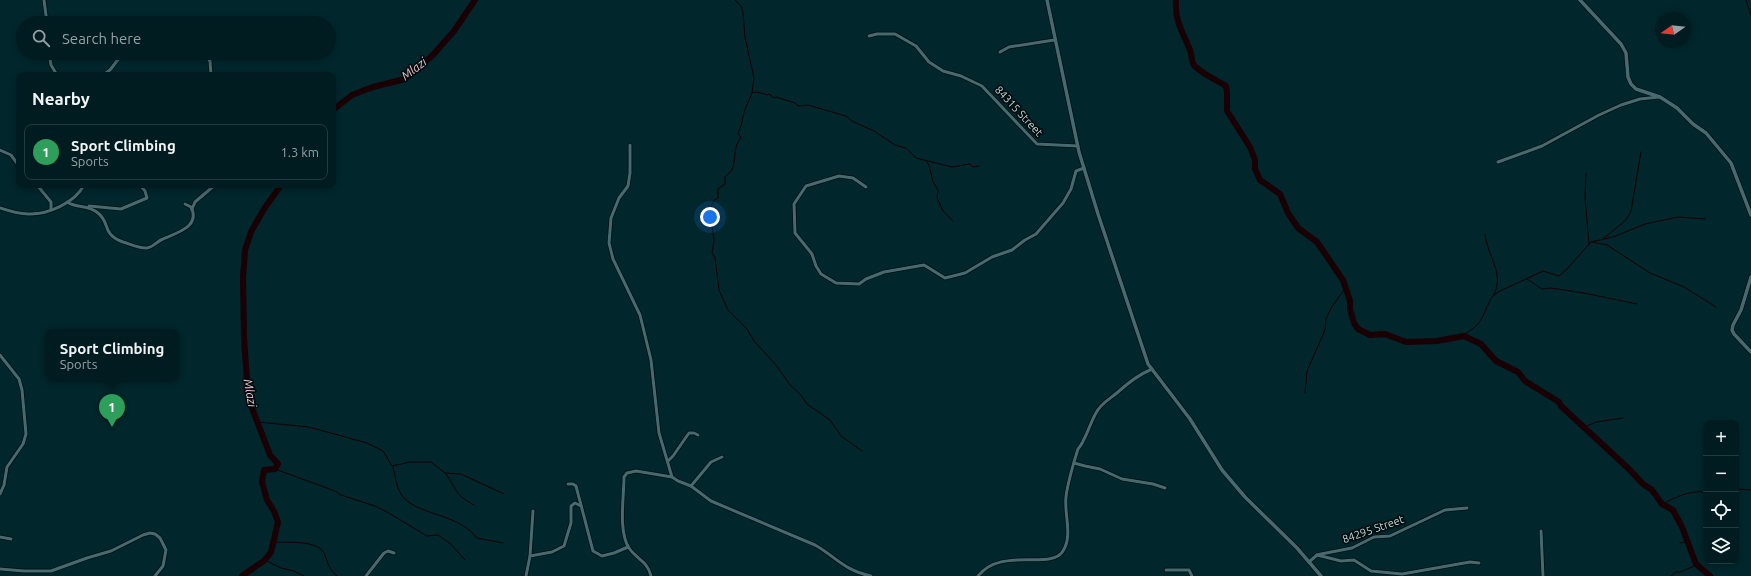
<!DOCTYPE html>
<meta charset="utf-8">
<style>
:root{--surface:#011c20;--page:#0b2529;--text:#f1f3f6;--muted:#96a1a5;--line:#233a3e;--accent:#f29aad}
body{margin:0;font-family:Ubuntu,sans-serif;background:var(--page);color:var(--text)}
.controls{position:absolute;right:12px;bottom:12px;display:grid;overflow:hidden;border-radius:8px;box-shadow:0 2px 6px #0003}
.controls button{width:36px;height:36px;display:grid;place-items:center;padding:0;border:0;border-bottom:1px solid var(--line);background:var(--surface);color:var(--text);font:20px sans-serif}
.compass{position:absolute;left:1655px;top:12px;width:36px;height:36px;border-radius:50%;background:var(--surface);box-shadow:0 2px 6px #0003;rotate:256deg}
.you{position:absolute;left:710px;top:217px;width:14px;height:14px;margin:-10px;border:3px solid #fff;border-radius:50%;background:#1a73e8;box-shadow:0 0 0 6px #1a73e833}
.badge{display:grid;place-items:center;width:26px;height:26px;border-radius:50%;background:var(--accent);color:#fff;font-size:13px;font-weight:700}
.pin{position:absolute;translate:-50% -33px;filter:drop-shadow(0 1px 2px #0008)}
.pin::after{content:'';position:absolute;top:21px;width:14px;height:12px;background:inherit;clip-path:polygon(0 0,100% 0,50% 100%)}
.popup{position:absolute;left:45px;top:329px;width:134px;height:52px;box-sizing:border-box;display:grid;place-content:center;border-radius:8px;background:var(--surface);filter:drop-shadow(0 1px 3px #0005);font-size:13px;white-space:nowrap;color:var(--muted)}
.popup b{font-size:15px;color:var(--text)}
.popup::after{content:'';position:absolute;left:50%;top:100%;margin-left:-8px;border:8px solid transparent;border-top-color:var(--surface)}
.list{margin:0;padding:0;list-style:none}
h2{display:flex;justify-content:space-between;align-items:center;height:52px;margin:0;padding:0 16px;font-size:17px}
h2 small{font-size:13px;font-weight:400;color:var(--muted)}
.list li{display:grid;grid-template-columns:26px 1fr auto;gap:12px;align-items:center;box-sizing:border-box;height:56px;margin:0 8px 8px;padding:0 8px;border:1px solid var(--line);border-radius:8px}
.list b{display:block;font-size:15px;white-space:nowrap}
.list p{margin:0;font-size:13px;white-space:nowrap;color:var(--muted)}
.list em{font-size:13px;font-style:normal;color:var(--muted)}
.icon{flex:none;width:22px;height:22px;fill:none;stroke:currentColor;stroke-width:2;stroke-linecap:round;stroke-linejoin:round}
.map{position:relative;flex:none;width:1751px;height:576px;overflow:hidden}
.search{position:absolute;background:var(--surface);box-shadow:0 2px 6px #0003;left:16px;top:16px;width:320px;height:44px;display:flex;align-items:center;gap:10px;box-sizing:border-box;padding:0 14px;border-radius:22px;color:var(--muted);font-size:15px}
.panel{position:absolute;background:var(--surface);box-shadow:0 2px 6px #0003;left:16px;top:72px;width:320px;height:116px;border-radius:8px}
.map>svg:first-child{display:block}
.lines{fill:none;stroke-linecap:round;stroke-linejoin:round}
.stream{stroke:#180004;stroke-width:1}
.river{stroke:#180004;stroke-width:6}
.minor-casing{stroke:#000e11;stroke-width:4.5}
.tertiary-casing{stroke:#000e11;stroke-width:5}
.minor{stroke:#466a6f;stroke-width:3}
.tertiary{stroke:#466a6f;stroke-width:3.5}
.labels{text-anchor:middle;stroke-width:3.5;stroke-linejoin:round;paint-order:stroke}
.street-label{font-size:11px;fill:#c6d9dc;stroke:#020d0f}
.water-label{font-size:12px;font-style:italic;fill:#f1c2cb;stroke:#020d0f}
</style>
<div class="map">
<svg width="1751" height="576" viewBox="0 0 1751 576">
<rect width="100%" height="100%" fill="#01262b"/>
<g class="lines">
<!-- stream -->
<g class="stream">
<path d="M735,0L741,6L743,13L745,37L754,78L752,93L757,92L768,95L769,94L774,98L776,97L795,103L798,106L808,105L846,116L852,121L874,131L895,145L906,148L916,158L952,167L970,164L973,167L979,166"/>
<path d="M1746,0L1751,15"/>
<path d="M752,93L744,112L741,126L738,133L741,138C733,147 736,156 733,167C732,172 728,173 725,177V184L718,189V198L714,200L710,209L714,241L712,253L715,258L719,290L728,310L747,329L754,341L776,365L790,385L801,395L807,404L830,420L841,436L862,451"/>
<path d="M927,162L929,165L933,182L938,190L937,198L943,211L953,221"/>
<path d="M1586,173L1585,198L1589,244"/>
<path d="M1485,234C1487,256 1506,275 1493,296"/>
<path d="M1603,239L1626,220L1631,211L1641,152"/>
<path d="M1592,242L1607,245L1650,273L1684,287L1716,307"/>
<path d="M1527,279L1542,289L1551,288L1584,293L1637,304"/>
<path d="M1491,298L1498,292L1543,271L1559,276L1567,269L1591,242L1613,237L1645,224L1678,217L1705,219"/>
<path d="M1465,337L1466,333C1483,324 1483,313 1491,299"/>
<path d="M1305,393L1307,371L1325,330L1326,319L1331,308L1346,287"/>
<path d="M258,422L309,427L367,443L383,451L392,466L410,462H431L445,473L461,474L504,494"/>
<path d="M1585,427L1596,422L1623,418"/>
<path d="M393,467C395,475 396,486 401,494C413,515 457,512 477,538L503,543"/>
<path d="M275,469L335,491L341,495L375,506L387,512L427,536L438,535L451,544L465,560"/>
<path d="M446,474C457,490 455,495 474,505"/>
<path d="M1736,489L1751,490"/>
<path d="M1662,504C1676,497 1690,490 1706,492"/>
<path d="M273,542C287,543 319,539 325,555C328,564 329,569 337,576"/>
<path d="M1680,543L1685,542L1687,540"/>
<path d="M265,560L281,568L294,571L304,576"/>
<path d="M1671,576L1676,572H1681L1696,565"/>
</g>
<!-- river -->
<g class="river">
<path d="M1176,0C1174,19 1183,33 1190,50C1192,55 1191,61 1194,65C1199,72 1218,81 1226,86L1227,92V111L1250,147L1255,160V169L1260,180L1280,194L1288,213L1298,228L1317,242L1343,280L1350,301V309L1354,323L1358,329L1370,335L1385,334L1406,342L1437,341L1464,336L1481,344L1496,361L1518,372L1525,381L1559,402L1561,406L1630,470L1643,484L1652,490L1662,504L1673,510L1682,527L1696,564L1710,576"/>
<path d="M333,110L352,95L373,87L405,79L433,55L454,31L475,0"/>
<path d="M242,576L265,560L271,552L278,522L274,511L267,500L262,482L264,470L275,469L278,464L270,455L252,408L247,380L244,339L243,277L245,250L251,232L264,209L281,185"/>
</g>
<!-- minor casing -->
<g class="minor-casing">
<g id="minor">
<path d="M44,0L47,23"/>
<path d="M114,20L116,23"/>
<path d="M869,36L877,34H895L916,46L929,62L943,71L961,76L982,86L1037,144L1078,146"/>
<path d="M1000,52L1009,47L1054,40"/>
<path d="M49,53L51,65L57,75"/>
<path d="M204,53L210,61L211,75"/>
<path d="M103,75L110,70L123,53"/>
<path d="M630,145V173L628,186L619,198L611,218L609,243L613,259L640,315L651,360L659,433L672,477L678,481L691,486L711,501L815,545C836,557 845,571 871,576"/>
<path d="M0,150L11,155L19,166"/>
<path d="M1498,162L1542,146L1599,115L1621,105L1640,99L1659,97"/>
<path d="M37,185L51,202V209"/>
<path d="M866,187L853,178L839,176L806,186L794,204L795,233L812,254L816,266L821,274L836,283L859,284L866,279L884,272L924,265L945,278L965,273L992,257L1012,250L1025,240L1036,234L1063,203L1071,189L1076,171L1084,168"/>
<path d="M67,202C78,209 87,204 98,213C111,223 101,234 123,242C130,244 140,249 147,248C154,247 157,241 163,239C176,233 201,227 191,207L185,204"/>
<path d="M89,206L121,209L147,198L145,191L140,185"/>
<path d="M0,208C9,211 18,214 28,214C47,215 75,203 84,185"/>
<path d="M192,209L195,202L215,185"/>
<path d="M0,355L19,379L22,390L26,434L23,444L7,467L4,485L0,494"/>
<path d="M668,461L673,456L689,433H694L698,435"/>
<path d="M1074,463L1085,466L1100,469L1122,479L1153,484L1165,488"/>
<path d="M568,484H573L576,486L593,551L602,556L614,553L628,547"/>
<path d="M691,486L711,462L722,457"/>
<path d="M1541,531L1543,576"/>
<path d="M0,537L11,539"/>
<path d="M1317,555L1341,561L1354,560L1371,571L1402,574L1470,562L1479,563"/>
<path d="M530,556L533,511"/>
<path d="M1309,562L1317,555L1321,554L1352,548L1374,537L1390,536L1445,510L1467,508"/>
<path d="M0,569L24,571H51L87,558L111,551L143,535L150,533L155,534L160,538L166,550L163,566L155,576"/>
<path d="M1166,570H1189L1192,576"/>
<path d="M366,576L384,553L388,551L394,553"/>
<path d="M526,576L530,556L552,552L564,546L571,523V506L575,503L581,506"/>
<path d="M651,576C647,560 637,560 629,548C618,531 624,497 624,477L627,473L636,471L672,477"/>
<path d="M978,576C1002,546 1051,571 1063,551C1073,535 1064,515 1066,497C1067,486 1074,461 1078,449C1085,442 1090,423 1096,413C1101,403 1110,399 1118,392C1129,382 1138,375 1152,369"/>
</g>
</g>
<!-- tertiary casing -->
<g class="tertiary-casing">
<g id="tertiary">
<path d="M1047,0L1079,152L1098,214L1148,364L1190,419L1222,470L1245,497L1297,548L1321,576"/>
<path d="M1580,0L1621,44L1626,53L1628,77L1631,84L1636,89L1660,97L1677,108L1693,124L1706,133L1731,163L1751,215"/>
<path d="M1751,277L1741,310L1733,325L1732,330L1734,334L1751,352"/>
</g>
</g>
<!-- minor -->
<use href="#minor" class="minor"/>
<!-- tertiary -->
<use href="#tertiary" class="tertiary"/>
</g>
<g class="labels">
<!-- street labels -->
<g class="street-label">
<text transform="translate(1019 111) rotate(47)" y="4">84315 Street</text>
<text transform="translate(1373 529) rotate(-19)" y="4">84295 Street</text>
</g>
<!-- water labels -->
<g class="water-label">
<text transform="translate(414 69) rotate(-37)" y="4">Mlazi</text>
<text transform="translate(250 393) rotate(80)" y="4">Mlazi</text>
</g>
</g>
</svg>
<div class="controls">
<button>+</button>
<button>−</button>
<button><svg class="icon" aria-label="locate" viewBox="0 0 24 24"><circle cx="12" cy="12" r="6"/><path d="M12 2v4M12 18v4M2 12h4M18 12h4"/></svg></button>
<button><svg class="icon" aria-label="layers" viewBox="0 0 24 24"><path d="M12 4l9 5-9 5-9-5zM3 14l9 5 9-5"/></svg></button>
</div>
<svg class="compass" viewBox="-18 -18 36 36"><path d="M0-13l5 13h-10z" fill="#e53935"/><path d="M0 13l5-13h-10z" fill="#96a1a5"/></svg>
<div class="you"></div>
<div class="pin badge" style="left:112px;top:427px;background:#2e9e5b">1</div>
<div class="popup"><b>Sport Climbing</b>Sports</div>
<div class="search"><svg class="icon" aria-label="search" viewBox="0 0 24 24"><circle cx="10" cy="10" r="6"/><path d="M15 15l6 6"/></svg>Search here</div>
<section class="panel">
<h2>Nearby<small></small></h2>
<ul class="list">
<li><span class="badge" style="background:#2e9e5b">1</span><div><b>Sport Climbing</b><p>Sports</p></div><em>1.3 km</em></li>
</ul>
</section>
</div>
